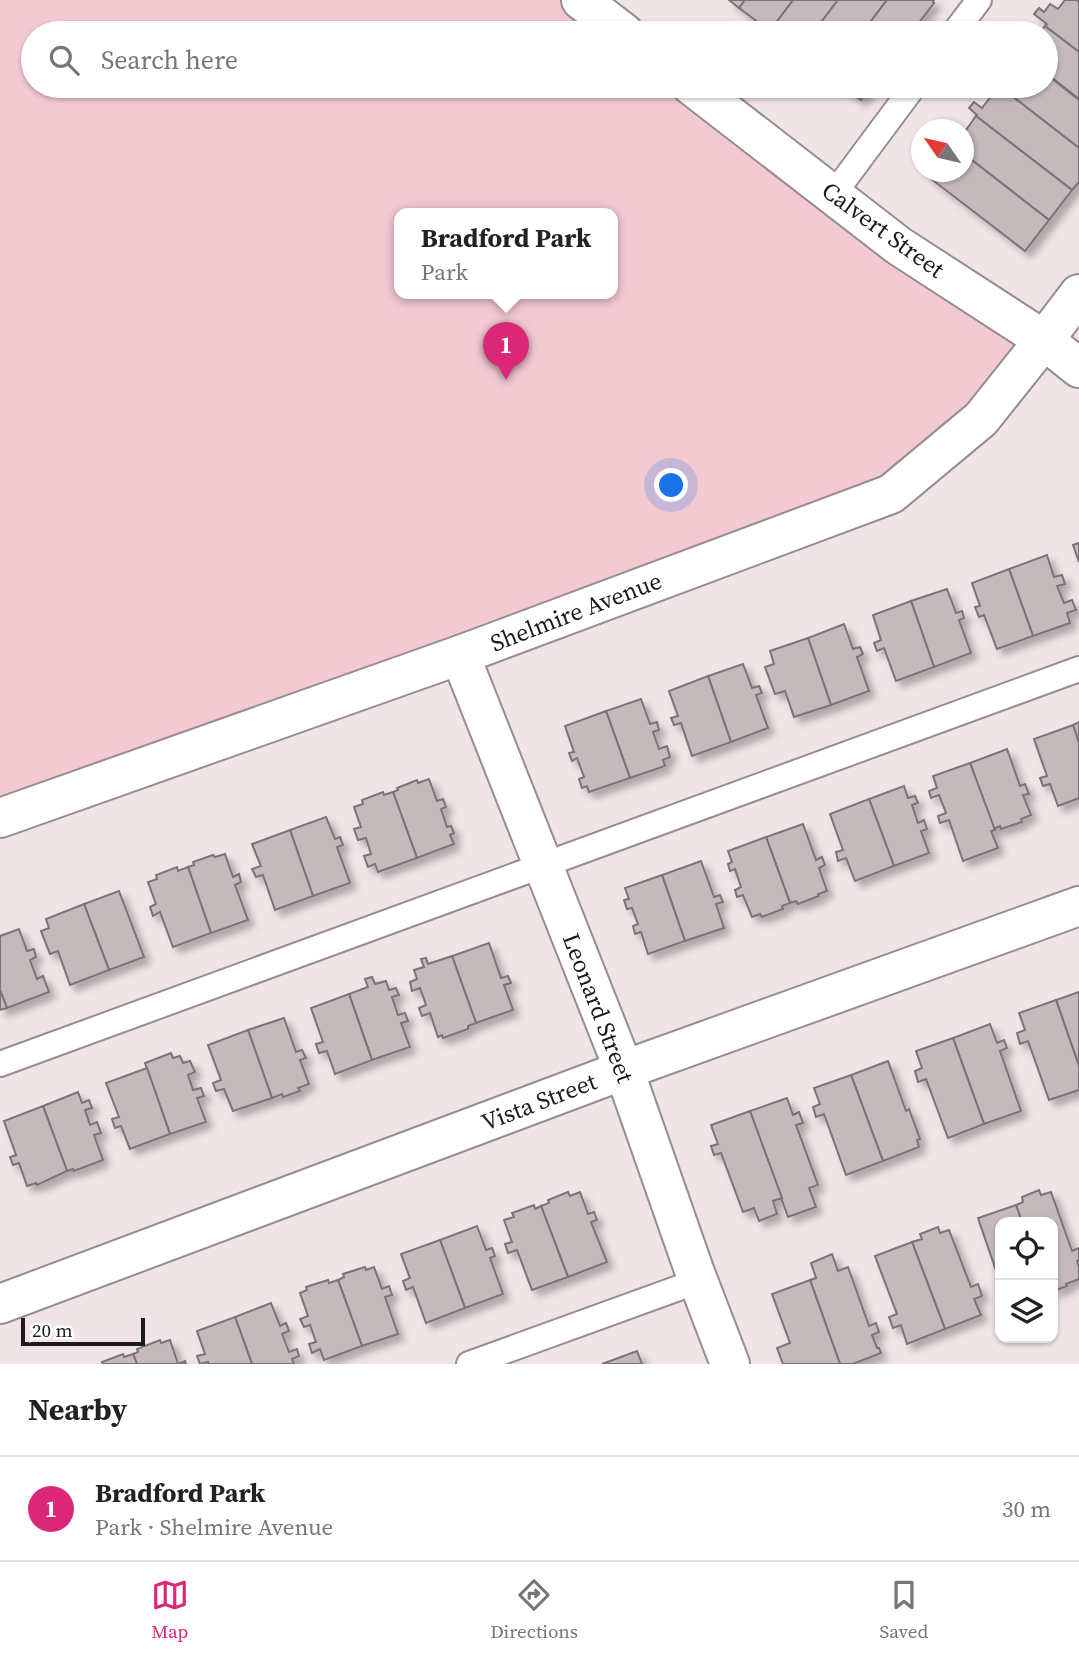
<!DOCTYPE html>
<meta charset="utf-8">
<style>
:root{--surface:#fff;--page:#f2f2f2;--text:#222;--muted:#767676;--line:#e0e0e0;--accent:#db2777}
body{margin:0;font-family:"Source Serif 4",serif;background:var(--page);color:var(--text)}
.controls{position:absolute;right:21px;bottom:21px;display:grid;overflow:hidden;border-radius:14px;box-shadow:0 2px 5px #0004}
.controls button{width:63px;height:63px;display:grid;place-items:center;padding:0;border:0;border-bottom:2px solid var(--line);background:var(--surface);color:var(--text);font:35px sans-serif}
.compass{position:absolute;left:911px;top:119px;width:63px;height:63px;border-radius:50%;background:var(--surface);box-shadow:0 2px 5px #0004;rotate:304deg}
.scale{position:absolute;left:21px;bottom:18px;width:124px;box-sizing:border-box;padding-left:7px;border:4px solid #1e1a1b;border-top:0;font-size:19px;line-height:24px;white-space:nowrap;color:#1e1a1b;-webkit-text-stroke:5px #fff;paint-order:stroke}
.you{position:absolute;left:672px;top:486px;width:24px;height:24px;margin:-18px;border:5px solid #fff;border-radius:50%;background:#1a73e8;box-shadow:0 0 0 10px #1a73e833}
.badge{display:grid;place-items:center;width:46px;height:46px;border-radius:50%;background:var(--accent);color:#fff;font-size:23px;font-weight:700}
.pin{position:absolute;translate:-50% -58px;filter:drop-shadow(0 2px 4px #0008)}
.pin::after{content:'';position:absolute;top:37px;width:24px;height:21px;background:inherit;clip-path:polygon(0 0,100% 0,50% 100%)}
.popup{position:absolute;left:394px;top:208px;width:224px;height:91px;box-sizing:border-box;display:grid;place-content:center;border-radius:14px;background:var(--surface);filter:drop-shadow(0 2px 5px #0005);font-size:23px;white-space:nowrap;color:var(--muted)}
.popup b{font-size:26px;color:var(--text)}
.popup::after{content:'';position:absolute;left:50%;top:100%;margin-left:-14px;border:14px solid transparent;border-top-color:var(--surface)}
.list{margin:0;padding:0;list-style:none}
h2{display:flex;justify-content:space-between;align-items:center;height:91px;margin:0;padding:0 28px;font-size:30px}
h2 small{font-size:23px;font-weight:400;color:var(--muted)}
.list li{display:grid;grid-template-columns:46px 1fr auto;gap:21px;align-items:center;box-sizing:border-box;height:105px;padding:0 28px;border-top:2px solid var(--line)}
.list b{display:block;font-size:26px;white-space:nowrap}
.list p{margin:0;font-size:23px;white-space:nowrap;color:var(--muted)}
.list em{font-size:23px;font-style:normal;color:var(--muted)}
.icon{flex:none;width:38px;height:38px;fill:none;stroke:currentColor;stroke-width:2;stroke-linecap:round;stroke-linejoin:round}
.map{position:relative;flex:none;width:1079px;height:1364px;overflow:hidden}
.search{position:absolute;background:var(--surface);box-shadow:0 2px 5px #0004;left:21px;right:21px;top:21px;height:77px;display:flex;align-items:center;gap:18px;box-sizing:border-box;padding:0 24px;border-radius:38px;color:var(--muted);font-size:26px}
.sheet{height:196px;background:var(--surface)}
nav{display:flex;justify-content:space-around;align-items:center;box-sizing:border-box;height:98px;border-top:2px solid var(--line);background:var(--surface);font-size:19px;color:var(--muted)}
nav a{display:grid;justify-items:center;gap:4px}
nav .on{color:var(--accent)}
.map>svg:first-child{display:block}
.green{fill:#f3c9d2;fill-rule:evenodd}
.building{fill:#c5b9bc;stroke:#7d7274;stroke-width:2;filter:url(#shadow)}
.lines{fill:none;stroke-linecap:round;stroke-linejoin:round}
.lane-casing{stroke:#978c8e;stroke-width:28}
.street-casing{stroke:#978c8e;stroke-width:42}
.lane{stroke:#fff;stroke-width:24}
.street{stroke:#fff;stroke-width:38}
.labels{text-anchor:middle;stroke-width:7;stroke-linejoin:round;paint-order:stroke}
.street-label{font-size:24px;fill:#1e1a1b;stroke:#fff}
</style>
<div class="map">
<svg width="1079" height="1364" viewBox="0 0 1079 1364">
<defs>
<filter id="shadow"><feDropShadow dx="6" dy="6" stdDeviation="3.5" flood-color="#0004"/></filter>
</defs>
<rect width="100%" height="100%" fill="#f0e4e6"/>
<!-- green -->
<path class="green" d="M0,0H581L624,33H33V86H692L1044,340L891,494L0,818ZM399,214H613V294H399Z"/>
<!-- building -->
<g class="building">
<path d="M729,0H745L739,8Z"/>
<path d="M745,0H793L770,31L739,8Z"/>
<path d="M793,0H838L813,33H773L770,31Z"/>
<path d="M838,0H887L862,33H813Z"/>
<path d="M887,0H934L933,2L934,3L911,33H862Z"/>
<path d="M1065,0H1077L1079,2V52L1045,26L1047,24L1034,14L1039,8L1044,12L1050,4L1058,9Z"/>
<path d="M1045,26L1079,52V99L1046,73V33H1040Z"/>
<path d="M1046,74L1079,100V148L999,86H1046Z"/>
<path d="M842,86H871L861,100Z"/>
<path d="M999,86L1079,148V182L1072,190L976,116L977,115L969,108L974,102L982,108Z"/>
<path d="M976,116L1072,190L1049,220L964,154V133Z"/>
<path d="M964,154L1049,220L1025,251L930,178L932,176L926,172H964Z"/>
<path d="M1079,543V562L1073,545Z"/>
<path d="M1047,555L1054,577L1062,575L1065,584L1057,586L1064,603L1072,600L1076,610L1067,613L1070,623L1033,636L1009,569Z"/>
<path d="M1009,569L1033,636L997,649L984,615L979,617L975,607L980,606L972,583Z"/>
<path d="M947,589L956,613L962,611L964,618L959,620L971,653L934,667L911,601Z"/>
<path d="M911,601L934,667L896,681L884,648L877,651L874,643L881,640L873,615Z"/>
<path d="M844,624L853,649L860,647L863,654L857,657L869,691L831,705L808,638Z"/>
<path d="M808,638L831,705L794,717L785,691L775,694L765,667L774,664L770,651Z"/>
<path d="M743,664L752,688L759,686L762,693L756,695L768,728L731,742L708,676Z"/>
<path d="M708,676L731,742L692,756L681,723L674,725L671,718L678,716L669,691Z"/>
<path d="M641,699L650,724L657,722L659,730L653,732L659,749L667,746L670,757L663,760L665,766L630,778L606,711Z"/>
<path d="M606,711L630,778L589,792L587,786L582,788L579,779L584,777L577,758L572,761L569,753L574,752L565,726Z"/>
<path d="M1079,722V743L1073,725Z"/>
<path d="M1073,725L1079,743V798L1058,806L1050,784L1043,786L1040,778L1047,776L1034,739Z"/>
<path d="M1007,749L1020,786L1025,784L1029,794L1023,795L1031,815L1021,819L1022,822L1001,829L1000,826L994,829L970,763Z"/>
<path d="M970,763L995,830L991,831L998,848L963,861L949,820L940,823L938,816L946,813L939,795L931,798L929,791L937,788L933,776Z"/>
<path d="M429,779L437,801L443,799L446,807L441,809L447,827L451,826L454,833L450,835L454,844L417,858L393,792L398,790L397,788L417,780L418,783Z"/>
<path d="M904,786L908,798L915,796L918,803L912,805L918,823L924,820L927,829L921,831L929,853L894,866L869,799Z"/>
<path d="M383,792L384,795L393,792L417,858L378,872L375,864L368,867L364,856L371,854L366,838L358,840L354,829L361,827L354,807L363,804L362,800Z"/>
<path d="M869,799L894,866L855,881L846,858L838,861L836,852L843,850L830,814Z"/>
<path d="M326,817L335,839L340,837L343,845L337,847L350,883L313,896L290,830Z"/>
<path d="M803,824L816,860L822,857L825,865L819,868L827,891L818,894L819,896L798,904L796,901L790,903L766,837Z"/>
<path d="M290,830L313,896L275,910L263,875L256,877L252,869L261,866L252,844Z"/>
<path d="M766,837L790,903L782,906L783,909L762,917L760,914L752,917L743,895L737,897L735,890L741,887L735,869L730,871L728,864L732,862L728,851Z"/>
<path d="M225,854L233,877L239,874L241,882L235,885L248,920L211,933L188,867L194,865L193,862L213,855L215,857Z"/>
<path d="M701,861L714,897L720,895L723,902L716,904L724,928L685,941L662,875Z"/>
<path d="M177,867L178,871L188,867L211,933L173,947L160,912L153,916L150,907L156,904L148,882L157,879L156,875Z"/>
<path d="M662,875L685,941L648,954L641,932L635,934L633,926L638,924L632,908L627,909L624,900L629,899L625,888Z"/>
<path d="M119,891L144,957L109,970L84,904Z"/>
<path d="M84,904L109,970L70,985L58,951L50,954L41,931L49,928L46,919Z"/>
<path d="M19,929L27,951L34,949L36,957L30,960L37,979L43,976L49,992L7,1008L0,990V936Z"/>
<path d="M489,943L501,978L508,976L511,983L504,985L513,1010L476,1023L452,956Z"/>
<path d="M452,956L476,1023L468,1026V1029L443,1038L442,1035L438,1037L430,1013L422,1016L419,1008L426,1005L420,988L412,991L410,982L417,979L414,970L424,967L421,959L426,958L428,964Z"/>
<path d="M372,977L375,984L386,981L389,990L396,988L399,995L392,997L398,1015L405,1013L408,1021L401,1023L410,1047L372,1060L349,994L368,987L365,979Z"/>
<path d="M0,990L7,1008L0,1010Z"/>
<path d="M1079,992V1066L1056,1000Z"/>
<path d="M349,994L372,1060L335,1074L327,1051L319,1053L316,1044L323,1042L311,1008Z"/>
<path d="M1056,1000L1079,1066V1090L1049,1100L1028,1041L1020,1044L1017,1033L1025,1030L1019,1013Z"/>
<path d="M284,1018L296,1052L302,1050L306,1058L300,1060L309,1084L298,1088L300,1091L283,1097L282,1094L272,1098L248,1030Z"/>
<path d="M990,1024L997,1043L1004,1040L1007,1048L1000,1051L1021,1111L984,1124L953,1038Z"/>
<path d="M248,1030L272,1098L233,1111L224,1089L216,1091L213,1083L221,1080L208,1045Z"/>
<path d="M953,1038L984,1124L948,1138L926,1079L918,1082L915,1071L922,1068L916,1051Z"/>
<path d="M171,1053L173,1058L180,1056L183,1063L190,1061L195,1072L188,1075L193,1090L201,1088L204,1096L197,1098L206,1122L170,1134L145,1063Z"/>
<path d="M888,1061L906,1111L909,1109L920,1139L917,1140L919,1147L883,1161L851,1075Z"/>
<path d="M147,1068L170,1134L130,1149L121,1126L115,1128L112,1119L119,1117L106,1083Z"/>
<path d="M851,1075L883,1161L846,1175L824,1114L816,1117L813,1107L820,1104L814,1088Z"/>
<path d="M78,1092L82,1103L89,1100L92,1108L85,1110L90,1125L97,1122L101,1133L94,1135L103,1160L74,1171L73,1169L67,1171L43,1106Z"/>
<path d="M787,1098L793,1115L799,1112L803,1123L796,1125L818,1185L809,1188L816,1207L788,1217L750,1111Z"/>
<path d="M43,1106L67,1171L37,1185L36,1183L27,1186L19,1163L13,1165L10,1157L16,1155L4,1121Z"/>
<path d="M750,1111L782,1198L773,1201L777,1214L759,1221L754,1208L743,1212L721,1153L714,1155L711,1146L718,1144L711,1125Z"/>
<path d="M1039,1190L1041,1195L1051,1192L1072,1251L1079,1248V1260L1077,1261L1079,1267V1279L1066,1284L1067,1286L1053,1291V1222H1022L1016,1205L1023,1202L1022,1197Z"/>
<path d="M568,1192L570,1196L580,1192L588,1214L594,1212L597,1220L591,1222L607,1262L568,1277L541,1206L549,1203L548,1200Z"/>
<path d="M534,1205L535,1209L541,1206L568,1277L532,1290L517,1250L508,1253L505,1244L512,1242L504,1220L514,1217L512,1213Z"/>
<path d="M1016,1205L1022,1222H1000V1282L978,1218Z"/>
<path d="M477,1226L486,1250L492,1248L495,1256L490,1258L503,1294L465,1308L440,1240Z"/>
<path d="M938,1227L940,1233L949,1230L971,1287L978,1284L982,1296L974,1299L981,1315L945,1329L912,1242L922,1239L920,1234Z"/>
<path d="M440,1240L465,1308L426,1323L413,1287L406,1290L403,1281L410,1278L401,1254Z"/>
<path d="M912,1242L945,1329L907,1344L901,1325L893,1328L889,1317L897,1314L875,1256Z"/>
<path d="M832,1254L838,1271L848,1267L869,1326L876,1323L879,1332L872,1335L877,1348H879L881,1353L853,1364H840L810,1280L816,1278L811,1263Z"/>
<path d="M365,1267L366,1270L374,1267L382,1289L389,1286L392,1295L385,1297L398,1334L362,1346L338,1280L344,1277L343,1274Z"/>
<path d="M328,1280L329,1283L338,1280L362,1346L324,1360L320,1349L312,1353L309,1344L316,1342L310,1325L304,1327L300,1319L308,1316L300,1293L307,1290L306,1287Z"/>
<path d="M810,1280L840,1364H783L777,1348L790,1343L772,1294Z"/>
<path d="M271,1303L280,1326L286,1323L289,1331L282,1334L289,1352L297,1349L299,1356L292,1359L294,1364H252L235,1317Z"/>
<path d="M235,1317L252,1364H209L208,1362L200,1364L197,1356L205,1354L197,1331Z"/>
<path d="M160,1340L161,1343L170,1340L178,1364L185,1361L186,1364H137L133,1354L138,1352L137,1349Z"/>
<path d="M637,1351L642,1364H602Z"/>
<path d="M123,1354L124,1357L133,1354L137,1364H103L102,1362Z"/>
</g>
<g class="lines">
<!-- lane casing -->
<g class="lane-casing">
<g id="lane">
<path d="M954,33L979,0"/>
<path d="M833,195L914,86"/>
<path d="M0,1064L1079,669"/>
<path d="M469,1364L698,1281"/>
</g>
</g>
<!-- street casing -->
<g class="street-casing">
<g id="street">
<path d="M581,0L624,33"/>
<path d="M692,86L899,246L1044,340L1079,368"/>
<path d="M460,655L624,1070L694,1270L730,1364"/>
<path d="M0,818L460,655L891,494L981,419L1044,340L1079,294"/>
<path d="M0,1304L624,1070L1079,906"/>
</g>
</g>
<!-- lane -->
<use href="#lane" class="lane"/>
<!-- street -->
<use href="#street" class="street"/>
</g>
<g class="labels">
<!-- street labels -->
<g class="street-label">
<text transform="translate(883 230) rotate(36)" y="8">Calvert Street</text>
<text transform="translate(576 612) rotate(-21)" y="8">Shelmire Avenue</text>
<text transform="translate(598 1008) rotate(69)" y="8">Leonard Street</text>
<text transform="translate(539 1102) rotate(-21)" y="8">Vista Street</text>
</g>
</g>
</svg>
<div class="controls">
<button><svg class="icon" aria-label="locate" viewBox="0 0 24 24"><circle cx="12" cy="12" r="6"/><path d="M12 2v4M12 18v4M2 12h4M18 12h4"/></svg></button>
<button><svg class="icon" aria-label="layers" viewBox="0 0 24 24"><path d="M12 4l9 5-9 5-9-5zM3 14l9 5 9-5"/></svg></button>
</div>
<svg class="compass" viewBox="-18 -18 36 36"><path d="M0-13l5 13h-10z" fill="#e53935"/><path d="M0 13l5-13h-10z" fill="#767676"/></svg>
<div class="scale">20 m</div>
<div class="you"></div>
<div class="pin badge" style="left:506px;top:380px">1</div>
<div class="popup"><b>Bradford Park</b>Park</div>
<div class="search"><svg class="icon" aria-label="search" viewBox="0 0 24 24"><circle cx="10" cy="10" r="6"/><path d="M15 15l6 6"/></svg>Search here</div>
</div>
<section class="sheet">
<h2>Nearby<small></small></h2>
<ul class="list">
<li><span class="badge">1</span><div><b>Bradford Park</b><p>Park · Shelmire Avenue</p></div><em>30 m</em></li>
</ul>
</section>
<nav>
<a class="on"><svg class="icon" aria-label="map" viewBox="0 0 24 24"><path d="M3 6l6-2 6 2 6-2v14l-6 2-6-2-6 2zM9 4v14M15 6v14"/></svg>Map</a>
<a><svg class="icon" aria-label="directions" viewBox="0 0 24 24"><path d="M12 3l9 9-9 9-9-9zM9 14v-3h6M13 9l2 2-2 2"/></svg>Directions</a>
<a><svg class="icon" aria-label="saved" viewBox="0 0 24 24"><path d="M7 4h10v16l-5-4-5 4z"/></svg>Saved</a>
</nav>
